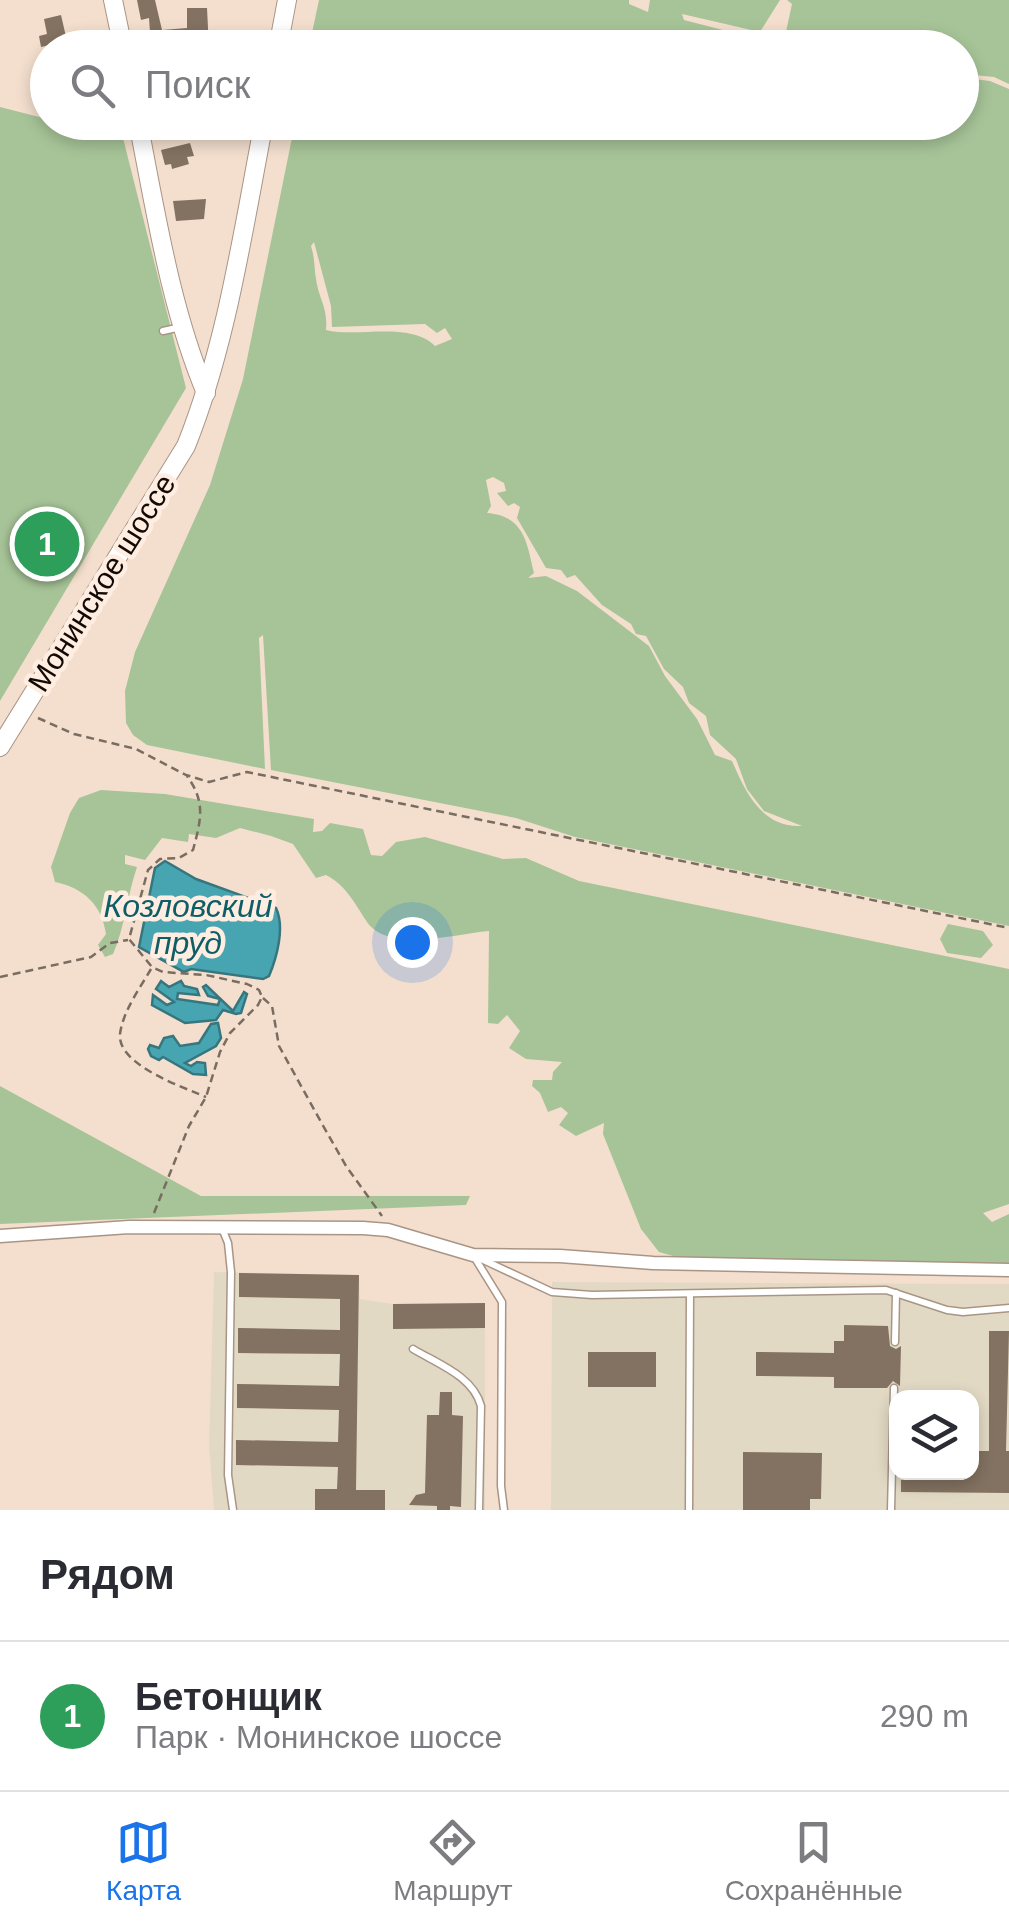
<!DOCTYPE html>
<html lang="ru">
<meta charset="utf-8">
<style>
:root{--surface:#fff;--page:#f7f7f7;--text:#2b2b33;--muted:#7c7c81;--line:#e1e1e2;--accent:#1a73e8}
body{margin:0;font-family:Helvetica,sans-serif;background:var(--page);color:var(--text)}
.controls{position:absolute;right:30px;bottom:30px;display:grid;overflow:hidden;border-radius:20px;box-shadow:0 5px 15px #0003}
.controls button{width:90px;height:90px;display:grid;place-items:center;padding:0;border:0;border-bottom:2px solid var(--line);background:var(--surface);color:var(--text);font:50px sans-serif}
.you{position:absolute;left:412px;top:942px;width:35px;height:35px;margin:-25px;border:8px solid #fff;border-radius:50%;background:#1a73e8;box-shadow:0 0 0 15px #1a73e833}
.badge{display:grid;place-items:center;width:65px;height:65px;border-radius:50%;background:var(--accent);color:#fff;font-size:32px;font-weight:700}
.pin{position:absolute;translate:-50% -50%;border:5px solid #fff;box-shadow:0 2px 10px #0006}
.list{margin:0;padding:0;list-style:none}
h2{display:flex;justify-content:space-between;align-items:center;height:130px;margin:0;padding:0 40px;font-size:42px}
h2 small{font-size:32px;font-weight:400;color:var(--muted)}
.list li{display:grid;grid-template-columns:65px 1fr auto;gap:30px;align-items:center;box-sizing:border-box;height:150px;padding:0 40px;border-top:2px solid var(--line)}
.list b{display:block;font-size:38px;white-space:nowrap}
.list p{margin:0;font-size:32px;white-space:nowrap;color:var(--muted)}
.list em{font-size:32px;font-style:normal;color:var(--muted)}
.icon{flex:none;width:55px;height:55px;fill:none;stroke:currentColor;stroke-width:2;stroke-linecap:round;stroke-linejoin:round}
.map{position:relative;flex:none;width:1009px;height:1510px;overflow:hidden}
.search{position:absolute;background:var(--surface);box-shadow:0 5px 15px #0003;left:30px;right:30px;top:30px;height:110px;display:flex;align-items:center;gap:25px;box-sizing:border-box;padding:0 35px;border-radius:55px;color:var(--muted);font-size:38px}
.sheet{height:280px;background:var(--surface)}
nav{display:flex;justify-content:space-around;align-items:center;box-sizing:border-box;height:140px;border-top:2px solid var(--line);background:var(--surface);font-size:28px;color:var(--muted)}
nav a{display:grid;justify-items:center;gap:5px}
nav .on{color:var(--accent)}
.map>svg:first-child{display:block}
.industrial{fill:#e2d9c4;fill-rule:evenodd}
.green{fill:#a7c498;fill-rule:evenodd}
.water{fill:#47a5b2;stroke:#37767e;stroke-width:2.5}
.building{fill:#837261}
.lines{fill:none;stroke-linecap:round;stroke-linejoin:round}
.lane-casing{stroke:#a99586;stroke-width:9}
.street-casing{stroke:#a99586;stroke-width:15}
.secondary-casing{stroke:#a99586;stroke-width:20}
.path{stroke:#796c61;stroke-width:2.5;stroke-dasharray:8 5;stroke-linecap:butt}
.lane{stroke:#fff;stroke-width:6}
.street{stroke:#fff;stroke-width:12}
.secondary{stroke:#fff;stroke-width:18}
.labels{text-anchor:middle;stroke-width:9;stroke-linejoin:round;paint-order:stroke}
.street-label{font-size:30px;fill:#110a05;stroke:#feede0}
.water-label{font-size:32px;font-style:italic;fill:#0e5e67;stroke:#feede0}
</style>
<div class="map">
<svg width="1009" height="1510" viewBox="0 0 1009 1510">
<rect width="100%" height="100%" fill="#f4dfce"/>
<!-- industrial -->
<g class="industrial">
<path d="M214,1272L359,1275L360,1299L393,1304L485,1303V1510H214L209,1446Z"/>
<path d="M552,1282L1009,1284V1510H551ZM896,1398H972V1472H896Z"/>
</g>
<!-- green -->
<g class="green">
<path d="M319,0H629V4L648,12L650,0H780L760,32L682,14L684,20L758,39L762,47H309Z"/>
<path d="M787,0H1009V84L994,77L965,74L966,78L990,81L1009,89V926L575,837L516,818L271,770L263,635L259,638L265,769L147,745L133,735L126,723L125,691L135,652L210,485L243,379L295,123L962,122V48L778,47L784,41L792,4ZM314,242L331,306L332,327L425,324L437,333L445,328L452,339L435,346C410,321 357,338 326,330C328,307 319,300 316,279C314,267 315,258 311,246ZM493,477L504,483L506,491L497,493L508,506L514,503L520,507L517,518L546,568L561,570L567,578L575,575L602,605L631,624L636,634L646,636L664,669L683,687L689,703L706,716L710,735L736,759L747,789L764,811L802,826C762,828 746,793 732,761L715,755L697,719L665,676L649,646L577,591L546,576L528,578L534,573C527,544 525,516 487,513L491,506L486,480Z"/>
<path d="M0,107L47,119L48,122L61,123L123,138L186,388L0,701Z"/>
<path d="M101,790L165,794L314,819L313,832L322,831L330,823L363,829L371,855L382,856L396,842L425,837L503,859L526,858L579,881L1009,969V1204L983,1213L992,1222L1009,1214V1270L698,1263L659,1252L641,1229L603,1134L604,1123L576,1136L559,1125L568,1113L561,1107L548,1112L540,1093L532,1086L533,1080H552L553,1072L562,1062L526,1059L509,1048L520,1031L507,1015L498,1024L488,1023L489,931C455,934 388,953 367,922C355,904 346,885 326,875L316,878L293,844L271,836L240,828L216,838L189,834L188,842L162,838L145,860L125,855V864L137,867C127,896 125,927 113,954L105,957L98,945L106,934C102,905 84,888 55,882L51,867L70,813L79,798Z"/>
<path d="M948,924L983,931L993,945L981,958L947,953L940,939Z"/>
<path d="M0,1086L201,1196H470L466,1205L0,1224Z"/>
</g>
<!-- water -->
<g class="water">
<path d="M165,861L196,879L276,908C285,927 277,957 269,976L263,979L191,969L184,972L139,947L155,868Z"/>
<path d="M161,981L169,987L181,981L184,986L197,989L199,995L178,993L177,999L218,1005L220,999L208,996L203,987L206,985L233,1011L244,992L247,994L241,1013L236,1014L223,1010L216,1020L185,1023L152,1005L153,995L167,1005L174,1002L156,989Z"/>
<path d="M218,1023L221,1038L216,1046L185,1063L191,1066L197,1062L205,1063L206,1075L193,1074L163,1057L159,1060L151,1056L148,1049L150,1045L159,1048L164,1038L173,1036L180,1046L199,1043L211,1024Z"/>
</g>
<!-- building -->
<g class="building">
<path d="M137,0H155L162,30L187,28V8H207L209,48L151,47L149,18L141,20Z"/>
<path d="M61,15L67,41L41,47L39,36L47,34L44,19Z"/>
<path d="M190,143L194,156L187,157L189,164L172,169L171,164L165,165L161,150Z"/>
<path d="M206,199L204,219L176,221L173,201Z"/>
<path d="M239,1273L359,1275L356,1490H385V1510H315V1489H337L338,1467L236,1465V1440L338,1442L339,1410L237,1408V1384L339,1386L340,1354L238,1353V1328L340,1330V1299L239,1297Z"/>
<path d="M485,1303V1328L393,1329V1304Z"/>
<path d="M844,1325L888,1326L890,1346L896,1349L901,1346L900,1386L893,1381L887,1388H834V1377L756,1376V1352L834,1353V1341H844Z"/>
<path d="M989,1331H1009L1006,1451H1009V1493L901,1492V1480H911V1472H972V1451H989Z"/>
<rect x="588" y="1352" width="68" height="35"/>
<path d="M440,1392H452V1415L463,1416L461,1507L450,1506V1510H437V1506L409,1505L416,1495L425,1493L427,1415H439Z"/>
<path d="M743,1452L822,1453L821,1499H810V1510H743Z"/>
</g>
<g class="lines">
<!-- lane casing -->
<g class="lane-casing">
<g id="lane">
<path d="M163,331L181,327"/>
<path d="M222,1228L228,1243L231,1272L228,1475L233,1510"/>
<path d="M473,1255L502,1302L501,1486L504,1510"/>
<path d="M479,1258L552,1292L592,1295L886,1290L947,1310L963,1312L1009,1308"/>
<path d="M895,1342L896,1293"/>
<path d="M413,1349C438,1364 473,1376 481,1406L479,1510"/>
<path d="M689,1510L690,1294"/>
<path d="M891,1510L894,1388"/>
</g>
</g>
<!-- street casing -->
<g class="street-casing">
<path id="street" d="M0,1236L129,1227L363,1228L388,1230L473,1255L560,1256L653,1263L1009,1270"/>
</g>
<!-- secondary casing -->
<g class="secondary-casing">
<g id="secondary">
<path d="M113,0L123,48"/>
<path d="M278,48L287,0"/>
<path d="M138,122C156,213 170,307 206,393"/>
<path d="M0,747L186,446C227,344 243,230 264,122"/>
</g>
</g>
<!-- path -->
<g class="path">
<path d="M38,718L74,734L136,749L186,775L209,782L247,772L1009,928"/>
<path d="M151,969C140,988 123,1011 120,1034C117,1065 183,1087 206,1097"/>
<path d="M0,977L91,957L110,943L128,940"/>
<path d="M263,998L272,1006L279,1046L321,1122L346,1166L382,1216"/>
<path d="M154,1213L189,1126L206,1097L220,1052L230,1033L258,1005L262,997L259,990L247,984L206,975L163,972L152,967L129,939L148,870L160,859L179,858L193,850C201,820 206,802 187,776"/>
</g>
<!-- lane -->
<use href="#lane" class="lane"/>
<!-- street -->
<use href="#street" class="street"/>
<!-- secondary -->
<use href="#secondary" class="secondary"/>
</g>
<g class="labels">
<!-- street labels -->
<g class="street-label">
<text transform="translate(102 583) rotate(-58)" y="10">Монинское шоссе</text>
</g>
<!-- water labels -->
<g class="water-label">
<text x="188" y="917">Козловский<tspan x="188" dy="37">пруд</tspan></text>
</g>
</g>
</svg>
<div class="controls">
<button><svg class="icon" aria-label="layers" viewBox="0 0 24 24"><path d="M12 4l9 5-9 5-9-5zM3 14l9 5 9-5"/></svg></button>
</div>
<div class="you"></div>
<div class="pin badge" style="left:47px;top:544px;background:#2e9e5b">1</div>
<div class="search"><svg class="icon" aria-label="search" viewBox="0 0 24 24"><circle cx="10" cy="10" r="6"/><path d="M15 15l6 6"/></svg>Поиск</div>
</div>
<section class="sheet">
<h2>Рядом<small></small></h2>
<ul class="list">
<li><span class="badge" style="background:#2e9e5b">1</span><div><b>Бетонщик</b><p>Парк · Монинское шоссе</p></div><em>290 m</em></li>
</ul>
</section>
<nav>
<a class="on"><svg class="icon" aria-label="map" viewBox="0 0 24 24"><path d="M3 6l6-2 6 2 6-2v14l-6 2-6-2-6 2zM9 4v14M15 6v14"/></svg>Карта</a>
<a><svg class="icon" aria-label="directions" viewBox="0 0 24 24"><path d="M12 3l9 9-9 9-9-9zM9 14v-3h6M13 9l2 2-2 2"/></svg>Маршрут</a>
<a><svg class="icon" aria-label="saved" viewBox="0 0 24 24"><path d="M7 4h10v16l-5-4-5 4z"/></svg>Сохранённые</a>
</nav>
